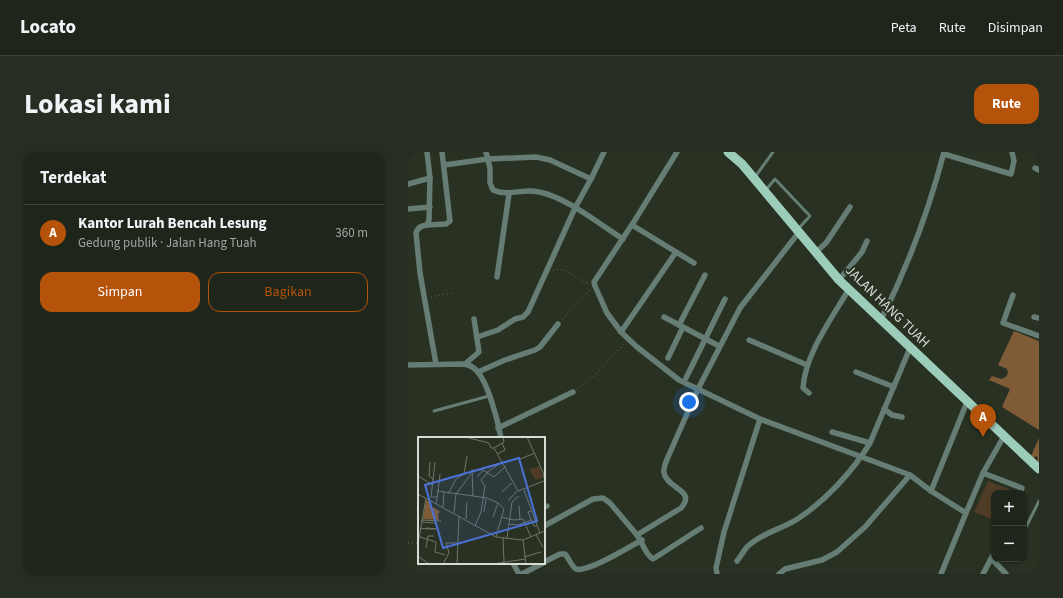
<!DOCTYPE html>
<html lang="id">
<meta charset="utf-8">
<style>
:root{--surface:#1e251a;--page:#262d23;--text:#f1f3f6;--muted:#a1a5a2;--line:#3c4239;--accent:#b45309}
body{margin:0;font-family:"Source Sans 3",sans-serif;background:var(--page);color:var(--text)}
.controls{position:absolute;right:12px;bottom:12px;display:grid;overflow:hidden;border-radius:8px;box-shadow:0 1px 3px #0004}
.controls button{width:36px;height:36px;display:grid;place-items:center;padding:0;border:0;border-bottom:1px solid var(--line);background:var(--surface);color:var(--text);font:20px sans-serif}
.you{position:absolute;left:281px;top:250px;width:14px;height:14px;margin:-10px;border:3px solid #fff;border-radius:50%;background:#1a73e8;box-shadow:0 0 0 6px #1a73e833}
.badge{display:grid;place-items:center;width:26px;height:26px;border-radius:50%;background:var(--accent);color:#fff;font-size:13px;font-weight:700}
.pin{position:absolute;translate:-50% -33px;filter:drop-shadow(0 1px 2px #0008)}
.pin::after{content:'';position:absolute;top:21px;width:14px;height:12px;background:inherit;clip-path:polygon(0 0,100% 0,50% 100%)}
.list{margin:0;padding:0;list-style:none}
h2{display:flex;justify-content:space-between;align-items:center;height:52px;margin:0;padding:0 16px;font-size:17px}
h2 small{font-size:13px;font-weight:400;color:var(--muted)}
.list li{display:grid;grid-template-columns:26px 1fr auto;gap:12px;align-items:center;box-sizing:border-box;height:56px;padding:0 16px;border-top:1px solid var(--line)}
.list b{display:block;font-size:15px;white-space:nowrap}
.list p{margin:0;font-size:13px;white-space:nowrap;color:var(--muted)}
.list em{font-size:13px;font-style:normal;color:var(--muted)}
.actions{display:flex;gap:8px;padding:12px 16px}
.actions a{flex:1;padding:9px 0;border:1px solid var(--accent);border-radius:12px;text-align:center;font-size:14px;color:var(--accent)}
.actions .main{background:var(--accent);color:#fff}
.map{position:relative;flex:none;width:631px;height:422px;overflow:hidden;border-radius:12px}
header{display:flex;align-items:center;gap:24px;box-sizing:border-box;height:56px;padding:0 20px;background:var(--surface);border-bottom:1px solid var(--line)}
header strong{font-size:19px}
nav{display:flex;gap:22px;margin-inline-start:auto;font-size:14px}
.intro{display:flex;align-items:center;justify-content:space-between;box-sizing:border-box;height:96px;padding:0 24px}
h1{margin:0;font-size:28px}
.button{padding:10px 18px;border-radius:12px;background:var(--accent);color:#fff;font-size:14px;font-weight:700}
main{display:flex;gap:24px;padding:0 24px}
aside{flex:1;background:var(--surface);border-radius:12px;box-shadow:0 1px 3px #0004}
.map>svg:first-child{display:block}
.green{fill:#503b27}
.forest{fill:#7f5b37}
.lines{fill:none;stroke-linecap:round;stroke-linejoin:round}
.path{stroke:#626a5d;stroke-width:1;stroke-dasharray:1 3;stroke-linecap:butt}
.lane{stroke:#657d74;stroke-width:3}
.street{stroke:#657d74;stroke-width:5.5}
.primary{stroke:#9bcdba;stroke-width:9}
.labels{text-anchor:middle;stroke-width:4;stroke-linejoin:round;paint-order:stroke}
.street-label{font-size:14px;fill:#d7ddd4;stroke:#283122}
.inset-road{fill:none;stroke:#6e7669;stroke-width:1}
.view{fill:#4c72d7;fill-opacity:0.15;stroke:#4c72d7;stroke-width:2}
.inset-edge{fill:none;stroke:#d7ddd4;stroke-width:2}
</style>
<header>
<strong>Locato</strong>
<nav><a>Peta</a><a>Rute</a><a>Disimpan</a></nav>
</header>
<div class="intro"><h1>Lokasi kami</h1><a class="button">Rute</a></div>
<main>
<aside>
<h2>Terdekat<small></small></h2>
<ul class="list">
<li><span class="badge">A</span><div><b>Kantor Lurah Bencah Lesung</b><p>Gedung publik · Jalan Hang Tuah</p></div><em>360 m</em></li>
</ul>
<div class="actions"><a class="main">Simpan</a><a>Bagikan</a></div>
</aside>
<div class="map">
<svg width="631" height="422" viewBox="0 0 631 422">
<rect width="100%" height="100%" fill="#283122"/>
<!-- green -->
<path class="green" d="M580,329L605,339V341H586V368L566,360Z"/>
<!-- forest -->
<g class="forest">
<path d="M606,179L631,189V278L594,255L602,237L581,228L584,224L593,227L598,225L600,221L599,217L590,213Z"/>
<path d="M631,286V312L628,310L630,306L628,304L625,307L623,304Z"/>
</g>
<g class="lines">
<!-- path -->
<g class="path">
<path d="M145,118C163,115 166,128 180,131"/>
<path d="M23,145L44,141"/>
<path d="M154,168L183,137"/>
<path d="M169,237L186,224L217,191"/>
<path d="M0,391H11"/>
</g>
<!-- lane -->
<g class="lane">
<path d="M347,25L365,0"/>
<path d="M358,38L367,27L402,64L390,77"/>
<path d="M26,259L81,244"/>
<path d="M617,377L631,349"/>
</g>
<!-- street -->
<g class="street">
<path d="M19,0L22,26L21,68L19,73C13,74 10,75 8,81L12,121L28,212"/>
<path d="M78,0L82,16V31L85,38C100,45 115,36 131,40C158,45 191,72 215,87"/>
<path d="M269,0L227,68L186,130L187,134L199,161L213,180L229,195L271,228L352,267L502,323L523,339L558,361L575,321L596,284"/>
<path d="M536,2L603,22L606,9L604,0"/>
<path d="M36,13L80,7L128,5L142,8L183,27"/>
<path d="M627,16L631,18"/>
<path d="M0,32L22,26"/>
<path d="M0,57L22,55"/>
<path d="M19,73L38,72L42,69L34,0"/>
<path d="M224,73L286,111"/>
<path d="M408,100L418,91L442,55"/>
<path d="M89,125L101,42"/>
<path d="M431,128L454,100L459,89"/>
<path d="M605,143L595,171L631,184"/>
<path d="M256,165L311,194"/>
<path d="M626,165L631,166"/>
<path d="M473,168C500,114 521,58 536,0"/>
<path d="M271,173L297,123"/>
<path d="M213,180L268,100"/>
<path d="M69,185L90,178L107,167L115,165L120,160L167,56L183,27L196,0"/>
<path d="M341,188L399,213"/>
<path d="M260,206L275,175"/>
<path d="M57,212L71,200L66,167"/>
<path d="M0,213L57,212C61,213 65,215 68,218C80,230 90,269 93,286"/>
<path d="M70,220L97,208L127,198L132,195L150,172"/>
<path d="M448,220L486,235"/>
<path d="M278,226L317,147"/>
<path d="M401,241L395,236C397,202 424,166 441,137"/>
<path d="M476,257L484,263L494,265"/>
<path d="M90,276L165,240"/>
<path d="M424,280L462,291"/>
<path d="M575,321L614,336L612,341"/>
<path d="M523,339L559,250"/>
<path d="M136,355L139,354"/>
<path d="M136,374L185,347L195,346L202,351L229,383C235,391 237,402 245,407L293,376"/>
<path d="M229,383L273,356C289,338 259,337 256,321C255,316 258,310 260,305L290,237L332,156L391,80"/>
<path d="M584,407L598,422"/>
<path d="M329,409C333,404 336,398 340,394C355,380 375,377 391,366C418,348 445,319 462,291L502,196"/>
<path d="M136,410L152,402H157C161,406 163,414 168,417C180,421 221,395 234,388"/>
<path d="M105,411L111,422"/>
<path d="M114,422L135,411"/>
<path d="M309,422L308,416L316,380L352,267"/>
<path d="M371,422L377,417L414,408L429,400L457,375L502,323"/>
<path d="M533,422L558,361"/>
<path d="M575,422L586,401"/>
</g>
<!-- primary -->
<path class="primary" d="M320,0L334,12L431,128L631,317"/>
</g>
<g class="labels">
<!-- street labels -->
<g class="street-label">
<text transform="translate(480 154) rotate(44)" y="5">JALAN HANG TUAH</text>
</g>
</g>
<!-- overview -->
<g transform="translate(10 285)">
<rect width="127" height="127" fill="#283122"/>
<path d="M122,29L125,41L118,43L111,32Z" fill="#503b27"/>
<path d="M8,63L13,65V69L23,75L20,76L21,83L5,82Z" fill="#7f5b37"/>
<path class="inset-road" d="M47,0L71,6L73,11H76L100,54L126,44M109,0L125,35L127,46M76,11L86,5L85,0M79,17L87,13L84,6M102,22L117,16M12,25L11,39L16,43M17,25L13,60H20M54,32L55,59M68,36L84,25M0,39L15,48M59,40L65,33L76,40L88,29M106,53L122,96M20,54L22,37M84,55L94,46M0,57L78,100L105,103L127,94M30,57L38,42L46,37L49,19M90,64L99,54M18,67L20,54L69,61L80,66L86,72L78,100M101,69L102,82M25,70L26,55M113,74L110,75L116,89H119M66,75L68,62M36,76L38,57L53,37M75,80L80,66M83,80L96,83L105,82L113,100M48,82L49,65M3,83L23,84M3,85L19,86M91,87L100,88L113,83M57,89L63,75L67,49L63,43L69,36M2,92L10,91L18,92H8M118,98L125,110M2,100L18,105L17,115L27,118M85,101L86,125M89,101L94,65L101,59M105,103L108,127M0,107L8,61M8,111L10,99H16M0,119L11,127M106,120L123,115M25,127L31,116L28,106H39M39,127L41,79M75,127L107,122"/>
<path class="view" d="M101,21L119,84L25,111L7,48Z"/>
<rect width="127" height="127" class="inset-edge"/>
</g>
</svg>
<div class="controls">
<button>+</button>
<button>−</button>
</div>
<div class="you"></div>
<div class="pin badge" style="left:575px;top:285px">A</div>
</div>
</main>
